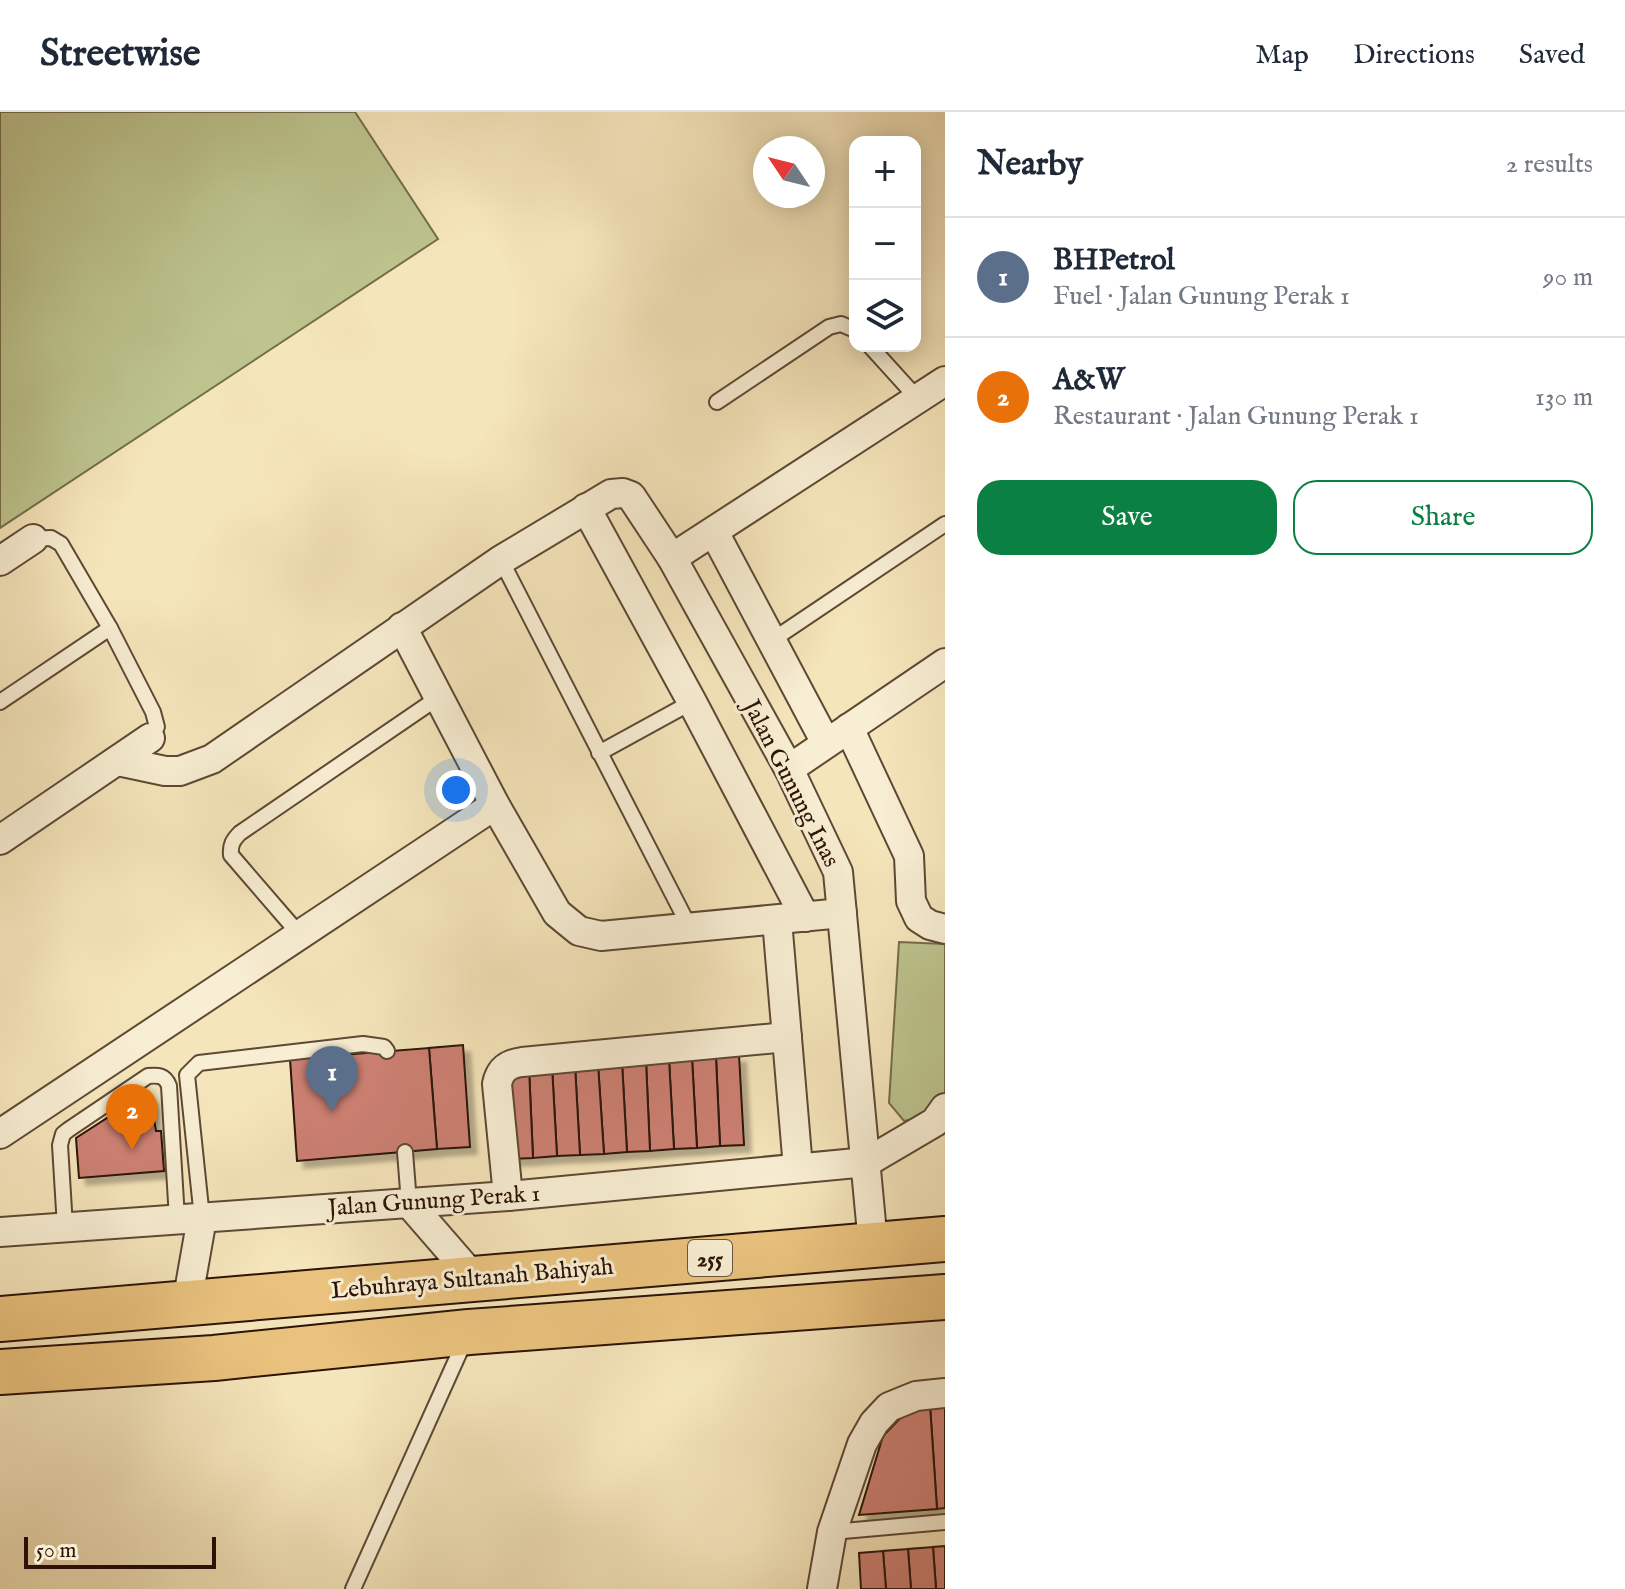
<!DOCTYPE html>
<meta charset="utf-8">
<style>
:root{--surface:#fff;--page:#f6f6f7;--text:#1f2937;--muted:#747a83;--line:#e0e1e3;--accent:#0b8043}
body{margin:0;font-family:"IM FELL English",serif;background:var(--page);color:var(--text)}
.controls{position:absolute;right:24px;top:24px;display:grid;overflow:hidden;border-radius:16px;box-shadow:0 4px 20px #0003}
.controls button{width:72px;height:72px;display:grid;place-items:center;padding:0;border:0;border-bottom:2px solid var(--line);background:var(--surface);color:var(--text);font:40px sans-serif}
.compass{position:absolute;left:753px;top:24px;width:72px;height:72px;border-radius:50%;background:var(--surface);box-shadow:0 4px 20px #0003;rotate:305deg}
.scale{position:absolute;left:24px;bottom:20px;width:192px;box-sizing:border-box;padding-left:8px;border:4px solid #2b1307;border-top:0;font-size:22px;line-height:28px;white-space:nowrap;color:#2b1307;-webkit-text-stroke:6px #f8eed3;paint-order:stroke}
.you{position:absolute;left:456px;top:678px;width:28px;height:28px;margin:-20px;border:6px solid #fff;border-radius:50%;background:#1a73e8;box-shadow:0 0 0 12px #1a73e833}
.badge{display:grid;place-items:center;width:52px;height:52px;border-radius:50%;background:var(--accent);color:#fff;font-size:26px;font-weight:700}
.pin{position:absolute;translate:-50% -66px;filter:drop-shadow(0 2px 4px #0008)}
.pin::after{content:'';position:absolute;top:42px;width:28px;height:24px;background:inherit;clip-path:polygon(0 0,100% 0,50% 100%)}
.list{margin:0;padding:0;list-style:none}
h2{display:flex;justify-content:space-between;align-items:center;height:104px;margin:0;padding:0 32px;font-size:34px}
h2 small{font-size:26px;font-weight:400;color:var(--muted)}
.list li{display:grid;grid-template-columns:52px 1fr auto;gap:24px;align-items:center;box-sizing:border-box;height:120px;padding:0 32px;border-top:2px solid var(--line)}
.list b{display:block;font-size:30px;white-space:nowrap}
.list p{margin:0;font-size:26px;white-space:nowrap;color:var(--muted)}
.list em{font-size:26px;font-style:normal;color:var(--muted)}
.actions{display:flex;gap:16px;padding:24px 32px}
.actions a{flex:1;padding:18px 0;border:2px solid var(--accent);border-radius:24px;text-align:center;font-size:28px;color:var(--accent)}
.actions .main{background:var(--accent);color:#fff}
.icon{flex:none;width:44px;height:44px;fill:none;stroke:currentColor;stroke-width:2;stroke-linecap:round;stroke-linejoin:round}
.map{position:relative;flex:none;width:945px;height:1477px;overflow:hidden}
header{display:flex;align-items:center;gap:48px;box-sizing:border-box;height:112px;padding:0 40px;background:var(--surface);border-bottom:2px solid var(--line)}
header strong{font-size:38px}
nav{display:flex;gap:44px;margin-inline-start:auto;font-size:28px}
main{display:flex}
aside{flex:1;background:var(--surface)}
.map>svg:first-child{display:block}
.green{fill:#bdc48e;stroke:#746c4a;stroke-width:2}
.building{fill:#cd8073;stroke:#2b1307;stroke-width:2;filter:url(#shadow)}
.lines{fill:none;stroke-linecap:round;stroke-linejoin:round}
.service-casing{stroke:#5e4834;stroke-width:18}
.minor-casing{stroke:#5e4834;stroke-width:32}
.primary-casing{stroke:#2b1307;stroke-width:48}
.service{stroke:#f8eed3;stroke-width:14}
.minor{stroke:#f8eed3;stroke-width:28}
.primary{stroke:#eac27e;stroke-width:44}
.labels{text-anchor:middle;stroke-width:6;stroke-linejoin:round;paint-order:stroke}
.shield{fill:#f8eed3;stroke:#685544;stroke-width:2}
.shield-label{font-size:22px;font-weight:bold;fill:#2b1307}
.street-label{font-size:24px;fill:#2b1307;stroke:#f8eed3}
</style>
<header>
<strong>Streetwise</strong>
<nav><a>Map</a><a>Directions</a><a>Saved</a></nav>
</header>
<main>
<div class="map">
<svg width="945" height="1477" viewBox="0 0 945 1477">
<defs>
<filter id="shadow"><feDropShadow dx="7" dy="7" stdDeviation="2" flood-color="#0004"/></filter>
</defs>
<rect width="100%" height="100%" fill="#f5e5bb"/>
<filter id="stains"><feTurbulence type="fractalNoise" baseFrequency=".0025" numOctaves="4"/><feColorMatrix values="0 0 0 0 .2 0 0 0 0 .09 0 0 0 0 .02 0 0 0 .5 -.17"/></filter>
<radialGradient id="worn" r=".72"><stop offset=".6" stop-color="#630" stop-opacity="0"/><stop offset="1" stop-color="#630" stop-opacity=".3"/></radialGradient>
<!-- green -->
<g class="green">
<path d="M0,0H355L438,127L0,416Z"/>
<path d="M899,830L945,832V981L930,1003L904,1009L889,991Z"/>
</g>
<!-- building -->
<g class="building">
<path d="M463,933L470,1035L437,1037L429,936Z"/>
<path d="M429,936L437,1037L297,1049L290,947Z"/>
<path d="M739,943L744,1033L720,1034L716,945Z"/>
<path d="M716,945L720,1034L697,1036L692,946Z"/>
<path d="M692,946L697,1036L674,1037L669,947Z"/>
<path d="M669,947L674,1037L650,1039L646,949Z"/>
<path d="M646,949L650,1039L627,1040L622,950Z"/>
<path d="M622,950L627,1040L604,1042L598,952Z"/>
<path d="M598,952L604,1042L580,1043L575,953Z"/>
<path d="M575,953L580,1043L557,1044L552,954Z"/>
<path d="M552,954L557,1044L533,1046L529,956Z"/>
<path d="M529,956L533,1046L510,1047L505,957Z"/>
<path d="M150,984L156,1019H161L164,1059L79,1066L76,1026L138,986Z"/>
<path d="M945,1292V1396L937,1397L930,1293Z"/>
<path d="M930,1293L937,1397L859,1403L883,1324L911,1295Z"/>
<path d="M945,1434V1477H936L933,1435Z"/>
<path d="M933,1435L936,1477H911L908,1437Z"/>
<path d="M908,1437L911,1477H886L883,1439Z"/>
<path d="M883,1439L886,1477H861L859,1441Z"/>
</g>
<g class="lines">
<!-- service casing -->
<g class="service-casing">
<g id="service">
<path d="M870,234L918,287"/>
<path d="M717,290L829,215L841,212L855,218"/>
<path d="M33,427L51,426L61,432L110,516L153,600L157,615L150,626"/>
<path d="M501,448L690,816"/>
<path d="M771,529L945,412"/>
<path d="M0,590L110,516"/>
<path d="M599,641L692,590"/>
<path d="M300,823L231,743C230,733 233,728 240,721L439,585"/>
<path d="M405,1040L409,1091"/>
<path d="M202,1106L187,963L199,951L363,932L384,935L387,939"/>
<path d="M65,1115L60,1033L63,1022L68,1018L148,964C158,963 165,963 169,974L177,1107"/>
<path d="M832,1420L945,1410"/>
<path d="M353,1477L466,1226"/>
</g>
</g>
<!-- minor casing -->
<g class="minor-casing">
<g id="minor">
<path d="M586,396L692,590L805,805"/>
<path d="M714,420L826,631"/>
<path d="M672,446L945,269"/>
<path d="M0,449L33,427"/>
<path d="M402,515L495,693L557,801L579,819L601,824L842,801"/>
<path d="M849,616L909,744L911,789L919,806L930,813L945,817"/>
<path d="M118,649L165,659H180L212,647L501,448L611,382L623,381L631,384L672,446L789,657L838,760L873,1132"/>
<path d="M789,657L945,551"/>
<path d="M0,728L150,626"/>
<path d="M777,808L798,1056"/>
<path d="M0,1022L495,693"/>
<path d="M508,1084L497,972C500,957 508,952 522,950L787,925"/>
<path d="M409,1091L474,1166"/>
<path d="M0,1120L508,1084L867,1050L935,1010L945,996"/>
<path d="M187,1191L202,1106"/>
<path d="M822,1477L832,1420L862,1332L874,1311L889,1295L916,1284L945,1281"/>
</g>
</g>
<!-- primary casing -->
<g class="primary-casing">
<g id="primary">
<path d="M0,1207L945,1127"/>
<path d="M0,1260L214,1246L469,1220L945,1185"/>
</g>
</g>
<!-- service -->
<use href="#service" class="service"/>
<!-- minor -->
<use href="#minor" class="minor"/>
<!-- primary -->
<use href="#primary" class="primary"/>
</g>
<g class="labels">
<!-- shield labels -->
<rect class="shield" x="688" y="1128" width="44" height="36" rx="6"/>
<g class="shield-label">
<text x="710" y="1154">255</text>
</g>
<!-- street labels -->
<g class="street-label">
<text transform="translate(792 671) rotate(63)" y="8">Jalan Gunung Inas</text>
<text transform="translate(434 1088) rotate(-4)" y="8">Jalan Gunung Perak 1</text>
<text transform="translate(472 1166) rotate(-5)" y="8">Lebuhraya Sultanah Bahiyah</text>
</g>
</g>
<rect width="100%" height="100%" filter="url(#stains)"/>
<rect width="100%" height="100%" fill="url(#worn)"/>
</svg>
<div class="controls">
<button>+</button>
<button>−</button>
<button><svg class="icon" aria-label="layers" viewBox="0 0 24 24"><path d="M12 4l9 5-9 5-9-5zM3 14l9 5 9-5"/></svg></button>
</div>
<svg class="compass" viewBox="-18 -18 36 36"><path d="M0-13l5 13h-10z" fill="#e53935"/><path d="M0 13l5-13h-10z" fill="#747a83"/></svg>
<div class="scale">50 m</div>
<div class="you"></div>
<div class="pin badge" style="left:332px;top:1000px;background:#5c6f8a">1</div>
<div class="pin badge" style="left:132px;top:1038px;background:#e8710a">2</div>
</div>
<aside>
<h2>Nearby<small>2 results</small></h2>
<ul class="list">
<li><span class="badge" style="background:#5c6f8a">1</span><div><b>BHPetrol</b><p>Fuel · Jalan Gunung Perak 1</p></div><em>90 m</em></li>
<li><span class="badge" style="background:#e8710a">2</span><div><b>A&amp;W</b><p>Restaurant · Jalan Gunung Perak 1</p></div><em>130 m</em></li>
</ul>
<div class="actions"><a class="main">Save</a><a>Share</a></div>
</aside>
</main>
